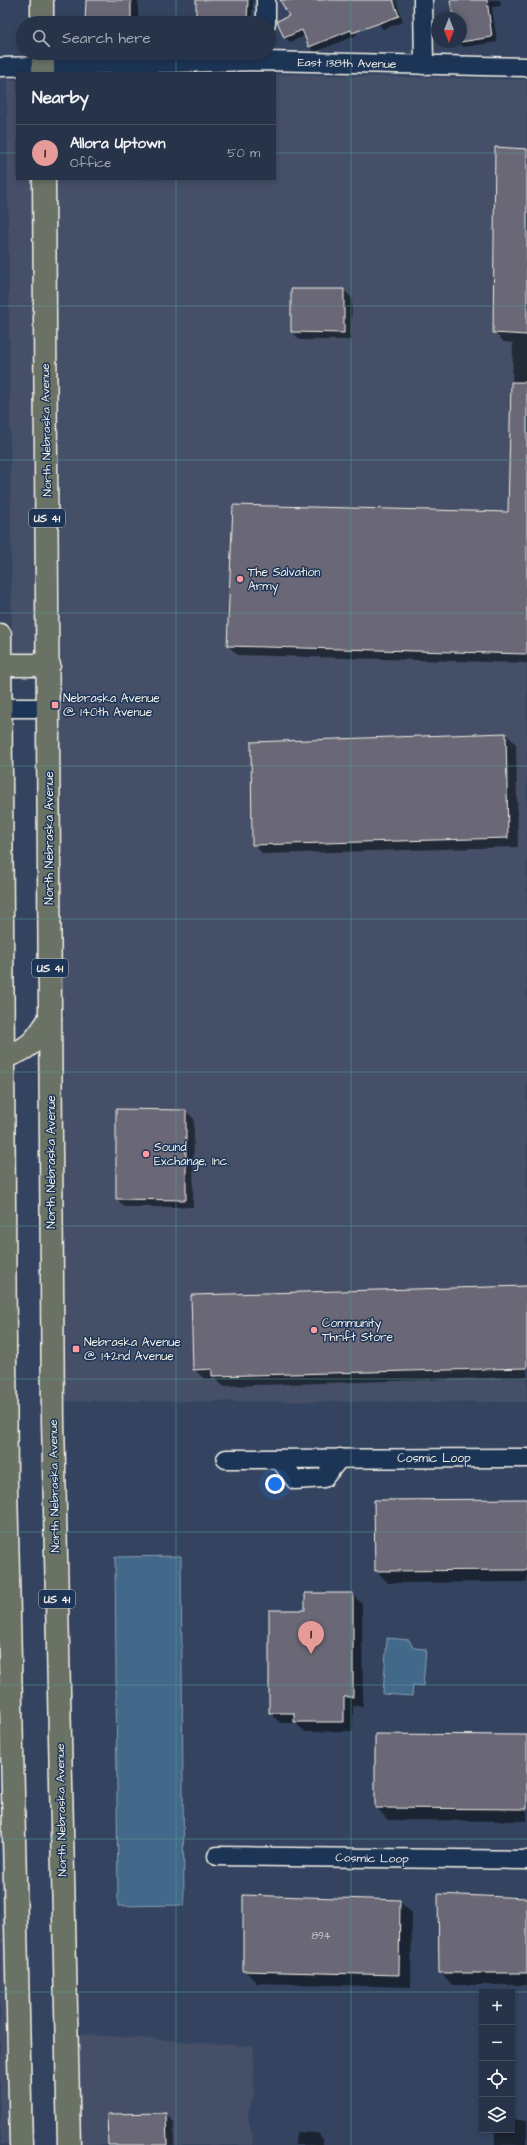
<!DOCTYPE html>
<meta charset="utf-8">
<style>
:root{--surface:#273348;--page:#333f52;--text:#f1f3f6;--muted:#a4aab4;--line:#434e60;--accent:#e69b98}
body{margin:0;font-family:"Architects Daughter",sans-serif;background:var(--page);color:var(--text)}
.controls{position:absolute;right:12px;bottom:12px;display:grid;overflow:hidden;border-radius:0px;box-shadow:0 2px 6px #0003}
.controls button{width:36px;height:36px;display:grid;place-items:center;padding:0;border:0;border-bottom:1px solid var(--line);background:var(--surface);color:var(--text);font:20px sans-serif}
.compass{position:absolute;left:431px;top:12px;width:36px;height:36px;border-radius:50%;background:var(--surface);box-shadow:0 2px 6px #0003;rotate:180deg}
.you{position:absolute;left:275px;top:1484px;width:14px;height:14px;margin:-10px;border:3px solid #fff;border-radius:50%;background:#1a73e8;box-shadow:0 0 0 6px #1a73e833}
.badge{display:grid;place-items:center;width:26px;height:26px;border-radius:50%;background:var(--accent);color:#111;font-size:13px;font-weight:700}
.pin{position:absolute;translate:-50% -33px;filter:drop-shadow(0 1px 2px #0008)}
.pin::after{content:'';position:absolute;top:21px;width:14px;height:12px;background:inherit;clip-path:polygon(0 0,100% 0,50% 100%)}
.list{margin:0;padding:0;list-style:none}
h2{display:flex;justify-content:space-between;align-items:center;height:52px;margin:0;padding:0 16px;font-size:17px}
h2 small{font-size:13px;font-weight:400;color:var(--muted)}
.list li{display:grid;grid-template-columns:26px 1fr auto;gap:12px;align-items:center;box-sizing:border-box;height:56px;padding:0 16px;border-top:1px solid var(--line)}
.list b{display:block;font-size:15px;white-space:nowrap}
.list p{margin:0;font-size:13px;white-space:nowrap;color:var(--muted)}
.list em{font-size:13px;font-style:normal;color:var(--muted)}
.icon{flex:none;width:22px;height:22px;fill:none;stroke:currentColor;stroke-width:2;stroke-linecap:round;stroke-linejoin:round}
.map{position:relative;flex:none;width:527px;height:2145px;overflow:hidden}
.search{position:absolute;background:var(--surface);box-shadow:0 2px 6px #0003;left:16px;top:16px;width:260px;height:44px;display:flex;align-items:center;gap:10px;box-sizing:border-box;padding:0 14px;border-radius:22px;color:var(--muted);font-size:15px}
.panel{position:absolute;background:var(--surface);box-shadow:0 2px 6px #0003;left:16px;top:72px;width:260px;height:108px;border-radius:0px}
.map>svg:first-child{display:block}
.built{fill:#444f67}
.water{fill:#43678a;stroke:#8a9eb0}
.shadow{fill:#0007}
.building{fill:#6b6876;stroke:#f4f1e8}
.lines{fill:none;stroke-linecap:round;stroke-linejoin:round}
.minor-casing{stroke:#f4f1e8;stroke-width:21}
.primary-casing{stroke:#f4f1e8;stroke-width:25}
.minor{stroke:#1d3557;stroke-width:18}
.primary{stroke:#6b7165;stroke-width:22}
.grid{fill:none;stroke:#549b93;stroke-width:1;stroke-opacity:0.55}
.poi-dot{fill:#ff9aa2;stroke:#1d3557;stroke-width:1.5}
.labels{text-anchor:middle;stroke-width:3;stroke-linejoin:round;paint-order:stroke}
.number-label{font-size:10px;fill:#d2cfcc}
.shield{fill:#1d3557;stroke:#b4b9bc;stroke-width:1}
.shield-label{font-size:11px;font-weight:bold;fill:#f4f1e8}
.street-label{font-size:12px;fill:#f4f1e8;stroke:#1d3557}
.poi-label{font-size:12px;fill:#f4f1e8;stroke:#1d3557;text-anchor:start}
</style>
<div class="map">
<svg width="527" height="2145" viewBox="0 0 527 2145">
<rect width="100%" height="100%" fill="#344460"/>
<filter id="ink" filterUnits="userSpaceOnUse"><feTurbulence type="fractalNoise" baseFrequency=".025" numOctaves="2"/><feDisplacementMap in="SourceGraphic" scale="8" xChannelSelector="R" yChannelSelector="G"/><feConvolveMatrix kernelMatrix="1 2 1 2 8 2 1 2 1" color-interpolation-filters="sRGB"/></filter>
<g filter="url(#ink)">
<!-- built -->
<g class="built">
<path d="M275,74L527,80V1402L65,1401L61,1022L66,1014L61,1011V653L56,179H275Z"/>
<path d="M7,80H17V179H32L37,652H12Z"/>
<path d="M0,1772H1L10,2145H0Z"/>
<path d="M78,2034L253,2046L254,2095L248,2114L253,2145H80Z"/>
</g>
<!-- water -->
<g class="water">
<path d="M181,1556L184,1905L118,1906L115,1557Z"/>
<path d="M387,1638L409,1640L413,1648L426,1649L423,1686L413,1685L412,1696L383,1694Z"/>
</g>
<!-- shadow -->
<g class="shadow">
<rect x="87" y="0" width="51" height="23"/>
<path d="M197,0H253L252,23H201L197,18Z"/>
<path d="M281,0H338L357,35L315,52L309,46L305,36L290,42L285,37L290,17Z"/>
<path d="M369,0H396L403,22L383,29L378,23Z"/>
<path d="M452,0H500L501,6L492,7L497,42L464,47L458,42H461V18H455Z"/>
<path d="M527,150V663L238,655L228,646L509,513L513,343L504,342L494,332Z"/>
<path d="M344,290L352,298L351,340H300L292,332Z"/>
<path d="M506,734L516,744L518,847L263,854L253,844L252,743Z"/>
<path d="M186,1111L194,1119L193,1207H125L117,1199Z"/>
<path d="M527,1287V1377L223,1386L216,1379H204L194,1369Z"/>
<path d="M527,1500V1582L388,1583L376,1570Z"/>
<path d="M352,1594L362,1604L363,1706H353V1731L305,1732L296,1723H280L270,1713L306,1611Z"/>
<path d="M527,1736V1821L388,1820L376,1807Z"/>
<path d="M527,1899V1985H452L440,1972Z"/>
<path d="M399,1901L412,1913L411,1987L257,1983L244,1970Z"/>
<path d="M166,2114L174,2122V2145H109Z"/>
<path d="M512,2120H527V2145H495V2130H512Z"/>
<path d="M296,2132L318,2133L323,2139V2145H295Z"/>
</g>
<!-- building -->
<g class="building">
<path d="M86,0H131V23H85Z"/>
<path d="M196,0H248L247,21L196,19Z"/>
<path d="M280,0H393L399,16L352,33L351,30L309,47L302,30L284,38L277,21L289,16Z"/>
<path d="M450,0H487L492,37L461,42V18H453Z"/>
<path d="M495,147L527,149V335L493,333Z"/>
<path d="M291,289H344V333L291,332Z"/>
<path d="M511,382H527V654L227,646L233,505L508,512Z"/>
<path d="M506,733L508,838L252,845L251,742Z"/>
<path d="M116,1109L186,1110V1200L116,1199Z"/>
<path d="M527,1286V1368L212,1376V1369L193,1370L191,1295Z"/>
<path d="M527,1499V1570L375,1571L374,1500Z"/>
<path d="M305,1593H353V1697H344V1722H294V1713H269V1610H305Z"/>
<path d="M375,1734L527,1735V1809L375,1808Z"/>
<path d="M438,1894L527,1898V1973H439Z"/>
<path d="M243,1895L400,1900L399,1975L243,1971Z"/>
<path d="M166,2113L167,2145H108L107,2114Z"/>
</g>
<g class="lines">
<!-- minor casing -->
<g class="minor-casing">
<g id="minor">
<path d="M266,0V23"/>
<path d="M423,0L424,65"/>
<path d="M0,67L266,61L527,67"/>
<path d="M0,708H49"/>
<path d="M226,1459L527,1458"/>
<path d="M279,1459L295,1480L324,1478L340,1458"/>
<path d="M217,1856L527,1860"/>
</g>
</g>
<!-- primary casing -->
<g class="primary-casing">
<g id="primary">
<path d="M42,0V23"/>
<path d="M43,53V73"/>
<path d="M44,179L53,1420L69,2145"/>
<path d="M0,635L6,1484L21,2145"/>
<path d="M0,665H49"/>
<path d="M3,1057C29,1050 36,1041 50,1018"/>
</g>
</g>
<!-- minor -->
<use href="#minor" class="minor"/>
<!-- primary -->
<use href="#primary" class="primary"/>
</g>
</g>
<!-- grid -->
<path class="grid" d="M176,0V23M351,0V2145M176,53V73M0,153H17M275,153H527M176,179V2145M0,306H527M0,460H527M0,613H527M0,766H527M0,919H527M0,1072H527M0,1226H527M0,1379H527M0,1532H527M0,1685H527M0,1839H527M0,1992H527"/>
<!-- markers -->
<g class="poi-dot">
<circle cx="240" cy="579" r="4"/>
<rect x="51" y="701" width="8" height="8" rx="2"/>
<circle cx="146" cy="1154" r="4"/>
<circle cx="314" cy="1330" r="4"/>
<rect x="72" y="1345" width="8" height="8" rx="2"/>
</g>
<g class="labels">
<!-- number labels -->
<g class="number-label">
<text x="321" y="1939">894</text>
</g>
<!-- shield labels -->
<g class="shield">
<rect x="29" y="509" width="36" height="18" rx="3"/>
<rect x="32" y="959" width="36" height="18" rx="3"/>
<rect x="39" y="1590" width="36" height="18" rx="3"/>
</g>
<g class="shield-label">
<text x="47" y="522">US 41</text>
<text x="50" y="972">US 41</text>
<text x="57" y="1603">US 41</text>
</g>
<!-- street labels -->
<g class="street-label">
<text transform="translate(347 63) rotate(1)" y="4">East 138th Avenue</text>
<text transform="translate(46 430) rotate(-91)" y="4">North Nebraska Avenue</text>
<text transform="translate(49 838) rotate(-90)" y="4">North Nebraska Avenue</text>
<text transform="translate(51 1162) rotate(-90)" y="4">North Nebraska Avenue</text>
<text x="434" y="1462">Cosmic Loop</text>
<text transform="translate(54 1486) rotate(-91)" y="4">North Nebraska Avenue</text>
<text transform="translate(61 1810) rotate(-91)" y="4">North Nebraska Avenue</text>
<text transform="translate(372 1858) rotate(1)" y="4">Cosmic Loop</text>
</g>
<!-- poi labels -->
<g class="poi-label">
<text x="248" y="576">The Salvation<tspan x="248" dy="14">Army</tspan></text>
<text x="63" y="702">Nebraska Avenue<tspan x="63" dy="14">@ 140th Avenue</tspan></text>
<text x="154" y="1151">Sound<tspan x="154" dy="14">Exchange, Inc.</tspan></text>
<text x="322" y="1327">Community<tspan x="322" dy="14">Thrift Store</tspan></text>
<text x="84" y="1346">Nebraska Avenue<tspan x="84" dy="14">@ 142nd Avenue</tspan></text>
</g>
</g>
</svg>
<div class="controls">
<button>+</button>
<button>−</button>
<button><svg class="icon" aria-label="locate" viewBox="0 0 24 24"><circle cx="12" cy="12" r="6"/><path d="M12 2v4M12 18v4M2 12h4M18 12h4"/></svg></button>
<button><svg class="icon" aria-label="layers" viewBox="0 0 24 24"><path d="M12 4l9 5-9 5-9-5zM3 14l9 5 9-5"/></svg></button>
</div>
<svg class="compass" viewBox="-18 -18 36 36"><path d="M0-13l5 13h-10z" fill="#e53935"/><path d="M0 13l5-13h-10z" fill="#a4aab4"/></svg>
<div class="you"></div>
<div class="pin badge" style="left:311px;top:1654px">1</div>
<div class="search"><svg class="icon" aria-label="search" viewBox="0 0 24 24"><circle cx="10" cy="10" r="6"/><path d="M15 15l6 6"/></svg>Search here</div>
<section class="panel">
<h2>Nearby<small></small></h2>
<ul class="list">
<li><span class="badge">1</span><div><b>Allora Uptown</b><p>Office</p></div><em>50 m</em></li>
</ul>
</section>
</div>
